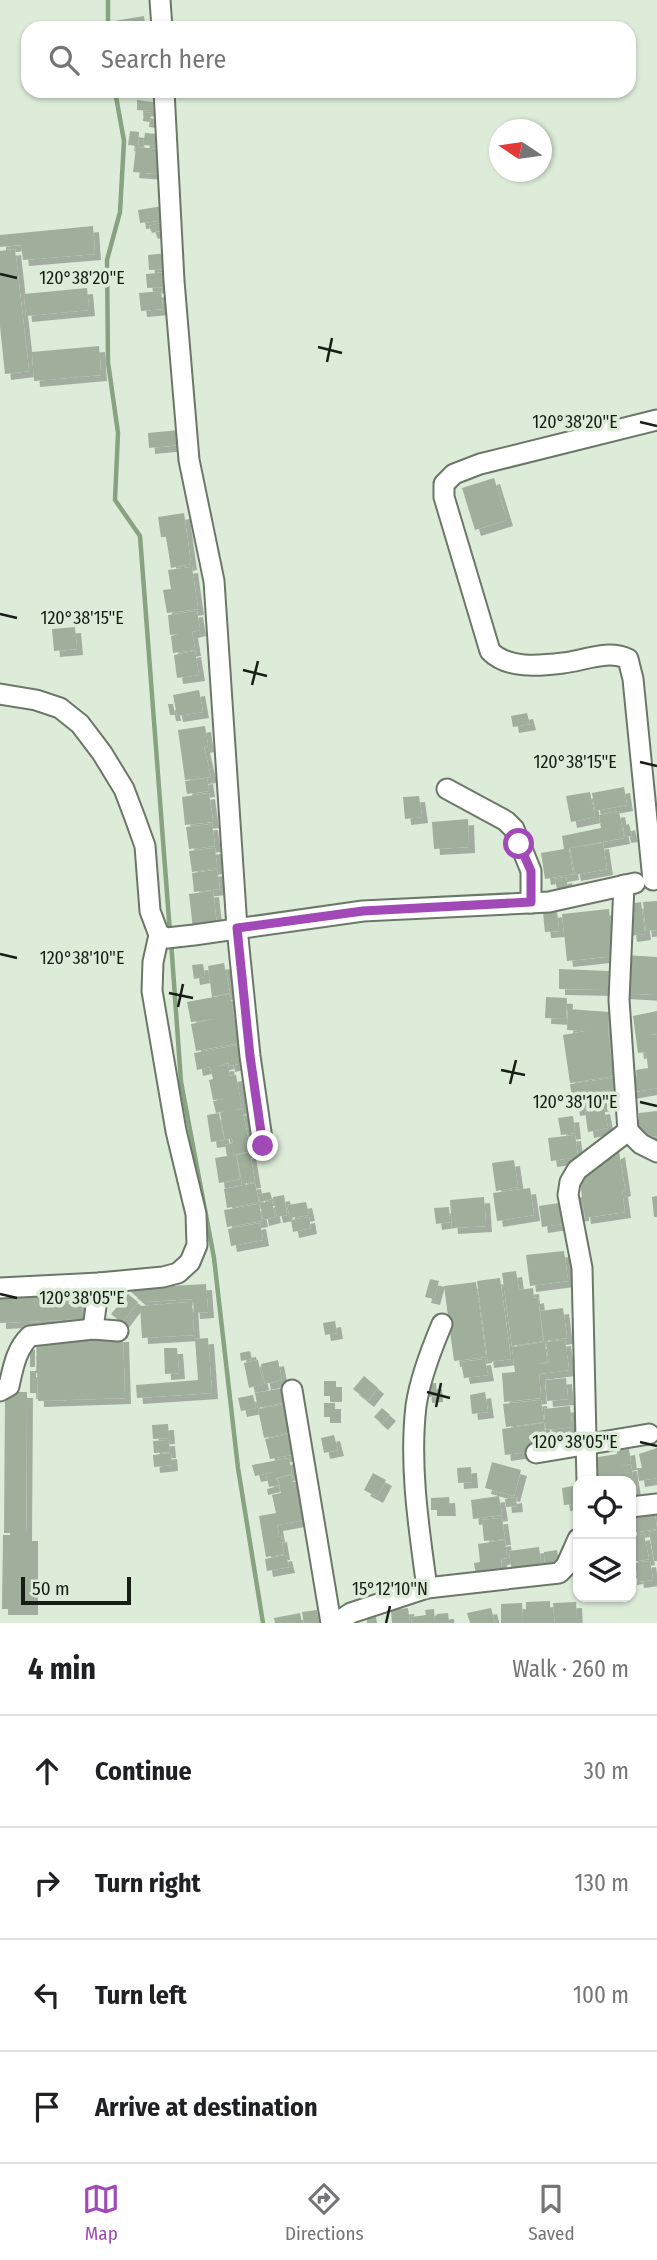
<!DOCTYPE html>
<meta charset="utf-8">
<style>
:root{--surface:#fff;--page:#f2f2f2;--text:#202124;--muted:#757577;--line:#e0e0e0;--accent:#a149b6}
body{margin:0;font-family:"Fira Sans Condensed",sans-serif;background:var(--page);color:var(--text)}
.controls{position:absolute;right:21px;bottom:21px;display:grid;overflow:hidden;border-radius:14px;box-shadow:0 2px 5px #0004}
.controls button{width:63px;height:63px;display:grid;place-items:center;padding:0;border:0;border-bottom:2px solid var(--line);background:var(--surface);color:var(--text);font:35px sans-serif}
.compass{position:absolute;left:489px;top:119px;width:63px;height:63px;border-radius:50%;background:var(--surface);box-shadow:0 2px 5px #0004;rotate:283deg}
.scale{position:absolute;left:21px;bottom:18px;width:110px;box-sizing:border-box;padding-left:7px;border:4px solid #181d16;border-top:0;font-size:19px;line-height:24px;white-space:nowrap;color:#181d16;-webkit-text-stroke:5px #ddecd9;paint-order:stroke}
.stop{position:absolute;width:21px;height:21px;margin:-16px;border:5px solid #a149b6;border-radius:50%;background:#fff}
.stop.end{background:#a149b6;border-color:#fff;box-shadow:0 2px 7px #0008}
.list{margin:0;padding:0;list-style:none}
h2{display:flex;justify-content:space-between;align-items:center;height:91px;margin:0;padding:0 28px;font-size:30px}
h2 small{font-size:23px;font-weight:400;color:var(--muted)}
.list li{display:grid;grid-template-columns:46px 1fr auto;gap:21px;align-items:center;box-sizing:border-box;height:112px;padding:0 28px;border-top:2px solid var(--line)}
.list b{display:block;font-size:26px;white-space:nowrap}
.list em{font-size:23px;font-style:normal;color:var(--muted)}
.icon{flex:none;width:38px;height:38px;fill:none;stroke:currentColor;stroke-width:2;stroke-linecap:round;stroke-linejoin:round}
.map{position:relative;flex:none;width:657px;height:1623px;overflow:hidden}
.search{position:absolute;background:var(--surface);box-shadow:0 2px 5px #0004;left:21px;right:21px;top:21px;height:77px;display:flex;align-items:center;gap:18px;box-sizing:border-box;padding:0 24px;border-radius:21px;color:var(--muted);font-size:26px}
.sheet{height:539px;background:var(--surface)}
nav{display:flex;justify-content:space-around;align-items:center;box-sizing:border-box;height:98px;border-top:2px solid var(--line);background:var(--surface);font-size:19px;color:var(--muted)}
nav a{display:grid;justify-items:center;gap:4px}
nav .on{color:var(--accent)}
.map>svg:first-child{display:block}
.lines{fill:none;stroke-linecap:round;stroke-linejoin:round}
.stream{stroke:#87a381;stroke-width:4.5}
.building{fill:#a0ae9c;filter:url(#shadow)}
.minor-casing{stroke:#6b7868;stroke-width:23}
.minor{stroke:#fff;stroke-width:19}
.route{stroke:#a149b6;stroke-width:9}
.ticks{fill:none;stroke:#181d16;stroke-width:2.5}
.ticks-label{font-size:18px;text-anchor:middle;fill:#181d16;stroke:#ddecd9;stroke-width:7;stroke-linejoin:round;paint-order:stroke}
</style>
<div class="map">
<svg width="657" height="1623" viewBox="0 0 657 1623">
<defs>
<filter id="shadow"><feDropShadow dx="6" dy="6" stdDeviation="0" flood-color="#0004"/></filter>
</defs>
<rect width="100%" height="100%" fill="#ddecd9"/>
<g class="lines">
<!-- stream -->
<g class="stream">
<path d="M108,28V0"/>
<path d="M115,91L124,141L120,212L107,260L108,362L118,433L115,500L140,536L170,933"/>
<path d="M171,941L181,1082L214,1258L238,1468L263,1623"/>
</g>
</g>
<!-- building -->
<g class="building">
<path d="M144,16L146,28H115L114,21Z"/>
<path d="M137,100L154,102L153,111L137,110Z"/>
<path d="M144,112L151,113L150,122L143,121Z"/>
<path d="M130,131L139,132L138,146L128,145Z"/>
<path d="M145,133L157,134L155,146L143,145Z"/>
<path d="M136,147L160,149L158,174L133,172Z"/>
<path d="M163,206L165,220L140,223L138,210Z"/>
<path d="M161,223L163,230L152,233L149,226Z"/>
<path d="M93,226L95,254L23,260L21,245L0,247V235Z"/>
<path d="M15,249L29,371L5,374L0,326V251Z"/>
<path d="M166,253L167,269L149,270L148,255Z"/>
<path d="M168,272L169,287L147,288L146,274Z"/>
<path d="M87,288L89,310L26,316L24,294Z"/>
<path d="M161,291L163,309L141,311L139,293Z"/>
<path d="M99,346L101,375L34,381L32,352Z"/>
<path d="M179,430L180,445L149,448L148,433Z"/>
<path d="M494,478L507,520L475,530L462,488Z"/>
<path d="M184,513L191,564L171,568L166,537H161L158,517Z"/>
<path d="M192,567L198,609L167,613L163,590L171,589L168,570Z"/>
<path d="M197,611L200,630L192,632L195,650L173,653L171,636L179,634L170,635L168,615Z"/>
<path d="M75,627L77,649L54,651L52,629Z"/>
<path d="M195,651L199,675L177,678L174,655Z"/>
<path d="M199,690L203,712L177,716L173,695Z"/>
<path d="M168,704H173L175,715H170Z"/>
<path d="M527,713L530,724L513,727L511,716Z"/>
<path d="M205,726L208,746L204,747L211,777L185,780L178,730Z"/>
<path d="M207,778L209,791L187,794L185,781Z"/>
<path d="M624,787L627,805L595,811L592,793Z"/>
<path d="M590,792L595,817L571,822L566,796Z"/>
<path d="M209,793L213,822L185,825L182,797Z"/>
<path d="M419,796L422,817L405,819L403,797Z"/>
<path d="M619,811L624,838L569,848L573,874L545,879L541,853L564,849L562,836L601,828L599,815Z"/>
<path d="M468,819L469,847L434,849L432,822Z"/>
<path d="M212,824L215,846L189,849L186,827Z"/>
<path d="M629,824L632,836L625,837L623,826Z"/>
<path d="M603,843L607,869L575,875L570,848Z"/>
<path d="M215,848L217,868L192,872L189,851Z"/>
<path d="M217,870L220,889L194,892L192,873Z"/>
<path d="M566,877L568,887L557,889L555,879Z"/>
<path d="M213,891L217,926L193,929L189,894Z"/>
<path d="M657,901V930L646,931L643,902Z"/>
<path d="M641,902L645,934L631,936L627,904Z"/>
<path d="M609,909L614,956L567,961L562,914Z"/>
<path d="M557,911L559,931L545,932L543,913Z"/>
<path d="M624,955L657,957V995L622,993Z"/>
<path d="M224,963L230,993L212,997L208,966Z"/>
<path d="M203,964L205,977L194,979L192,965Z"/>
<path d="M559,969L609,971L608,990L559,989Z"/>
<path d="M230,994L239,1043L196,1051L191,1024L215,1019L191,1022L187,1002Z"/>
<path d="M546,997L567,998L566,1019L545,1018Z"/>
<path d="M568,1009L609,1012L608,1033L614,1076L570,1083L563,1035L586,1031L567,1030Z"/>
<path d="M657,1011V1034L647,1035H657V1088L629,1093L626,1071L635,1070L637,1080L636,1070L648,1068L646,1052L638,1053L633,1016Z"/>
<path d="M239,1045L242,1063L229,1066L226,1051L228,1063L217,1066L228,1065L230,1076L236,1075L242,1108L233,1110L242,1109L251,1151L232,1155H236L240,1179L219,1183L215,1158L227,1156L225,1145L233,1143L232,1138L225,1140L220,1113L226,1111L216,1113L213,1101L224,1099L213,1100L209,1080L213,1079L210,1067L197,1070L194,1053Z"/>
<path d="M614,1078L618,1103L574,1110L570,1084Z"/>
<path d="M604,1108L608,1128L588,1132L585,1112Z"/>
<path d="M657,1111V1136L642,1138L633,1121L639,1120V1113Z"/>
<path d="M219,1113L224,1140L211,1142L207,1115Z"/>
<path d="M573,1116L575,1133L561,1135L558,1118Z"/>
<path d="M575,1135L578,1157L551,1161L548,1138Z"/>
<path d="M619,1151L625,1190L622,1191L625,1212L585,1218L583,1203V1215L572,1216L570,1199L582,1197L579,1173Z"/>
<path d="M250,1152L255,1182L242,1184L237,1155Z"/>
<path d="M514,1160L518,1187L496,1191L492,1163Z"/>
<path d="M255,1183L259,1202L227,1208L224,1189Z"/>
<path d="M530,1188L534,1215L497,1221L493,1193Z"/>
<path d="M270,1192L272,1199L260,1202L259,1194Z"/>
<path d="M284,1195L287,1215L277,1217L273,1197Z"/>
<path d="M657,1196V1217H654L652,1197Z"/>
<path d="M484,1197L486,1226L452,1228L450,1200Z"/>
<path d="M272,1201L275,1217L263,1220L260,1203Z"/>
<path d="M306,1202L309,1215L290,1218L287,1205Z"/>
<path d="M559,1203L562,1224L542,1227L539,1206Z"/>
<path d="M259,1204L262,1221L227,1227L224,1210Z"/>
<path d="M449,1207L450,1222L436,1224L434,1208Z"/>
<path d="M309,1217L311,1228L293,1232L291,1220Z"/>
<path d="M260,1223L263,1240L231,1246L228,1229Z"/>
<path d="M564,1251L568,1281L530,1286L526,1255Z"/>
<path d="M516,1271L519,1290L533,1288L534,1298L538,1297L543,1341L512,1346L502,1273Z"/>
<path d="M500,1278L511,1359L488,1362L477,1281Z"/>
<path d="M430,1279L439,1281L434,1299L425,1297Z"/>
<path d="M476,1282L486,1357L454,1361L444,1286Z"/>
<path d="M206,1284L208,1312L194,1313L193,1299L143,1302L131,1292L135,1288Z"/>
<path d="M82,1293L83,1319L0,1323V1297Z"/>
<path d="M128,1294L138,1302L122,1323L111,1314Z"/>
<path d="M192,1302L194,1335L142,1338L140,1306Z"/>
<path d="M563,1308L567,1338L544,1341L540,1311Z"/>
<path d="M335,1321L337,1333L325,1335L323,1323Z"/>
<path d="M123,1336L125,1398L38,1401L36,1338Z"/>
<path d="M208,1338L212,1393L137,1398L136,1385L198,1380L195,1339Z"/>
<path d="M565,1340L569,1370L539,1374L541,1398L504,1402L502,1373L515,1372L512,1347L545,1342L547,1362L537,1364L549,1363L546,1342Z"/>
<path d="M164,1348H177L179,1373L165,1374Z"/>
<rect x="30" y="1350" width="5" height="17"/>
<path d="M250,1351L252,1359L241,1361L240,1353Z"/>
<path d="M485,1359L488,1375L464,1378L461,1362Z"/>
<path d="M258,1360L263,1384L249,1388L244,1363Z"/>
<path d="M278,1360L282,1380L265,1384L261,1364Z"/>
<rect x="30" y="1371" width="6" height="22"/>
<path d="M364,1376L378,1388L368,1401L353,1389Z"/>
<path d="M566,1378L568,1399L547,1401L545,1380Z"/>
<rect x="324" y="1381" width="12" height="15"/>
<path d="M436,1383L437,1396L426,1397L425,1384Z"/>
<path d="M283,1388L286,1402L258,1408L255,1393Z"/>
<path d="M11,1392H27L26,1533H4L5,1398H11Z"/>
<path d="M485,1392L488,1412L472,1414L470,1395Z"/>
<path d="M253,1395L256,1408L241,1411L238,1398Z"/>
<path d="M541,1400L544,1422L506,1427L503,1404Z"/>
<rect x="324" y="1403" width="11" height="14"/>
<path d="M286,1404L292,1432L264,1438L258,1409Z"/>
<path d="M570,1406L572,1427L546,1430L544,1409Z"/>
<path d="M382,1408L390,1415L382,1424L374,1417Z"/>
<path d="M544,1423L547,1449L505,1455L502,1429Z"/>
<path d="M168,1424L169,1438L153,1439L152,1425Z"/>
<path d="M292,1434L296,1454L270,1459L265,1439Z"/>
<path d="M334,1435L338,1450L324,1453L321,1438Z"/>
<path d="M169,1440L170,1452L154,1453L153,1441Z"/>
<path d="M657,1448V1478L639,1481L637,1468H642L639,1454Z"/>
<path d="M629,1449L631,1464L619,1466L631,1465L636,1497L631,1498L630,1479L598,1481V1477L589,1478L586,1459L617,1454V1451Z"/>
<path d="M171,1453L172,1465L154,1467L153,1455Z"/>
<path d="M289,1458L292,1474L276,1478L279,1485L269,1487L266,1474L278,1471L255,1476L252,1465Z"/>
<path d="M492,1462L521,1470L514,1496L485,1488Z"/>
<path d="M471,1467L472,1482L458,1483L457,1468Z"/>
<path d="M373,1473L386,1480L377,1497L364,1490Z"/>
<path d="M292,1475L295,1490H298L304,1520L277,1525L279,1536L269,1538L281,1536L284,1554L266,1557L259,1516L276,1513L272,1495L281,1493L278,1478Z"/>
<path d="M279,1486L280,1492L268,1495L267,1489Z"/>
<path d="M573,1486L576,1504L564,1505L562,1488Z"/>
<path d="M499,1496L502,1515L473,1519L471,1500Z"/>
<path d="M449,1497L450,1510H431V1498Z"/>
<path d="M516,1497L517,1506L506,1507L505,1499Z"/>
<path d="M654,1506L657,1529L631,1533V1509Z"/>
<path d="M502,1518L505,1539L484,1541L482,1520Z"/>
<path d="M657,1530V1561H654L649,1532Z"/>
<path d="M644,1534L649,1559L632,1562L631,1537Z"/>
<path d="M3,1535H32V1609H2Z"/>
<path d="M505,1540L507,1558L501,1559L503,1578L477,1582L474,1563L480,1562L478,1544Z"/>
<path d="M539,1547L542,1570L512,1574L509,1551Z"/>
<path d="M557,1550L560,1570L546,1572L544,1552Z"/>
<path d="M286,1555L289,1567L267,1571L265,1559Z"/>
<path d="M650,1561L653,1580L638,1582L635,1563Z"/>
<path d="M631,1565H635L637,1578L631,1579Z"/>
<path d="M550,1601V1623H526V1602Z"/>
<path d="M576,1602L577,1623H555L553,1603Z"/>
<path d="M522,1603L523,1623H501V1604Z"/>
<path d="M408,1608L410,1623H392L391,1610Z"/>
<path d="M491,1608L495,1623H470L467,1613Z"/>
<path d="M434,1609L435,1623H412L411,1617L426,1615L425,1610Z"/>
<path d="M317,1610L319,1623H304L302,1612Z"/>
<path d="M300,1613L302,1623H275L274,1618Z"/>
<path d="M448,1613L449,1623H437V1614Z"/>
<path d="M376,1617L377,1623H367V1618Z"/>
</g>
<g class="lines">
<!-- minor casing -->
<g class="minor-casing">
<g id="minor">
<path d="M160,0L162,28"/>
<path d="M164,91L174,281L189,460L214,581L237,928L250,1056L263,1146"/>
<path d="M0,694L36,700L60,708L80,724L102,753L124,789L135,818L145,846L150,911L159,935L153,962L152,991L176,1131L196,1214L197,1245L190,1262L178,1273L163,1277L99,1283L0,1288"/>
<path d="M447,789L506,821L514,829L531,871V903"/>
<path d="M653,880L633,679L628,659C608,649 583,661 563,663C539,666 507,669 490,651L444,497V484L454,474L480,464L657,420"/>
<path d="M159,935L167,938L194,935L363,911L549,902L635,883"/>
<path d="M628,1131L641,1144L657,1152"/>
<path d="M93,1329L99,1283"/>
<path d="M292,1390L331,1623"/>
<path d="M0,1391L9,1386C13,1368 16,1349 30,1336L93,1329L118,1331"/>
<path d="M536,1453L649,1434"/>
<path d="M587,1481L582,1268L568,1195L570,1182L577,1170L628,1131L619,1000L624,885"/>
<path d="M631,1507L657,1504"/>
<path d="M427,1588C419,1529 409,1466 416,1406C420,1378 431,1350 442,1324"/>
<path d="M336,1623L351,1613L427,1588L559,1573L566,1566L578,1539"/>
</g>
</g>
<!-- minor -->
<use href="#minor" class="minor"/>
</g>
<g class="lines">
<!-- route -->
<path class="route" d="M263,1146L250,1056L237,928L363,911L531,902V871L519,844"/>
</g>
<!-- ticks -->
<path class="ticks" d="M0,274L17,278M318,347L342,353M327,362L332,338M640,422L657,426M0,614L17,618M243,670L267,676M252,685L258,661M640,762L657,766M0,954L17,958M169,993L193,998M178,1007L183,984M501,1070L525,1075M510,1084L516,1060M640,1102L657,1106M0,1294L17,1298M427,1392L450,1398M436,1407L441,1383M640,1442L657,1446M386,1623L390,1606"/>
<g class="ticks-label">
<text x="82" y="284">120°38'20"E</text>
<text x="575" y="428">120°38'20"E</text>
<text x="82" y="624">120°38'15"E</text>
<text x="575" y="768">120°38'15"E</text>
<text x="82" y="964">120°38'10"E</text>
<text x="575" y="1108">120°38'10"E</text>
<text x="82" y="1304">120°38'05"E</text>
<text x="575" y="1448">120°38'05"E</text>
<text x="390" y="1595">15°12'10"N</text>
</g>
</svg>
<div class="controls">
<button><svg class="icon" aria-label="locate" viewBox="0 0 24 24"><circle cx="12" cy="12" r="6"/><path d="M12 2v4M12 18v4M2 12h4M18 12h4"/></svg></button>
<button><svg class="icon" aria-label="layers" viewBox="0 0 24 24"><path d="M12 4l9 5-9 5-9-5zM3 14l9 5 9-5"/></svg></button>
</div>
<svg class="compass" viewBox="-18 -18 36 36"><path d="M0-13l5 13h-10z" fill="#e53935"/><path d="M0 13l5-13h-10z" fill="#757577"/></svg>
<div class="scale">50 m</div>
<div class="stop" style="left:519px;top:844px"></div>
<div class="stop end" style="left:263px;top:1146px"></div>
<div class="search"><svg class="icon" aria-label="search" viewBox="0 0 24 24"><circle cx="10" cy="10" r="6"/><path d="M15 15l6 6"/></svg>Search here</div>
</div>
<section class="sheet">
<h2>4 min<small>Walk · 260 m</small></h2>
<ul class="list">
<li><svg class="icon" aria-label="ahead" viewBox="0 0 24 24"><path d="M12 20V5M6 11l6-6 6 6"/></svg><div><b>Continue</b></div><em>30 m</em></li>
<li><svg class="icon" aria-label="right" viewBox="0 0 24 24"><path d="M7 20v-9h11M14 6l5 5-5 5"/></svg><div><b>Turn right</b></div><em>130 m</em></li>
<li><svg class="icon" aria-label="left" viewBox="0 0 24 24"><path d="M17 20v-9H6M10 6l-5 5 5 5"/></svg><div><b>Turn left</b></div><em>100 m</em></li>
<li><svg class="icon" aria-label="arrive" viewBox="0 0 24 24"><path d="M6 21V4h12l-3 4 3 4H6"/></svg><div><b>Arrive at destination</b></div></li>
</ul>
</section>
<nav>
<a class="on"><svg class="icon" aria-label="map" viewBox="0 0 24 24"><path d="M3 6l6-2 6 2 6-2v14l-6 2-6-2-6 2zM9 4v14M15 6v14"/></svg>Map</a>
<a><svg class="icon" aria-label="directions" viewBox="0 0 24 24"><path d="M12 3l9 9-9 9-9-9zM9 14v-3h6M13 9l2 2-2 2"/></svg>Directions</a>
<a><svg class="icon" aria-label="saved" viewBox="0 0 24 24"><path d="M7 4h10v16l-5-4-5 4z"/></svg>Saved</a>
</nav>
